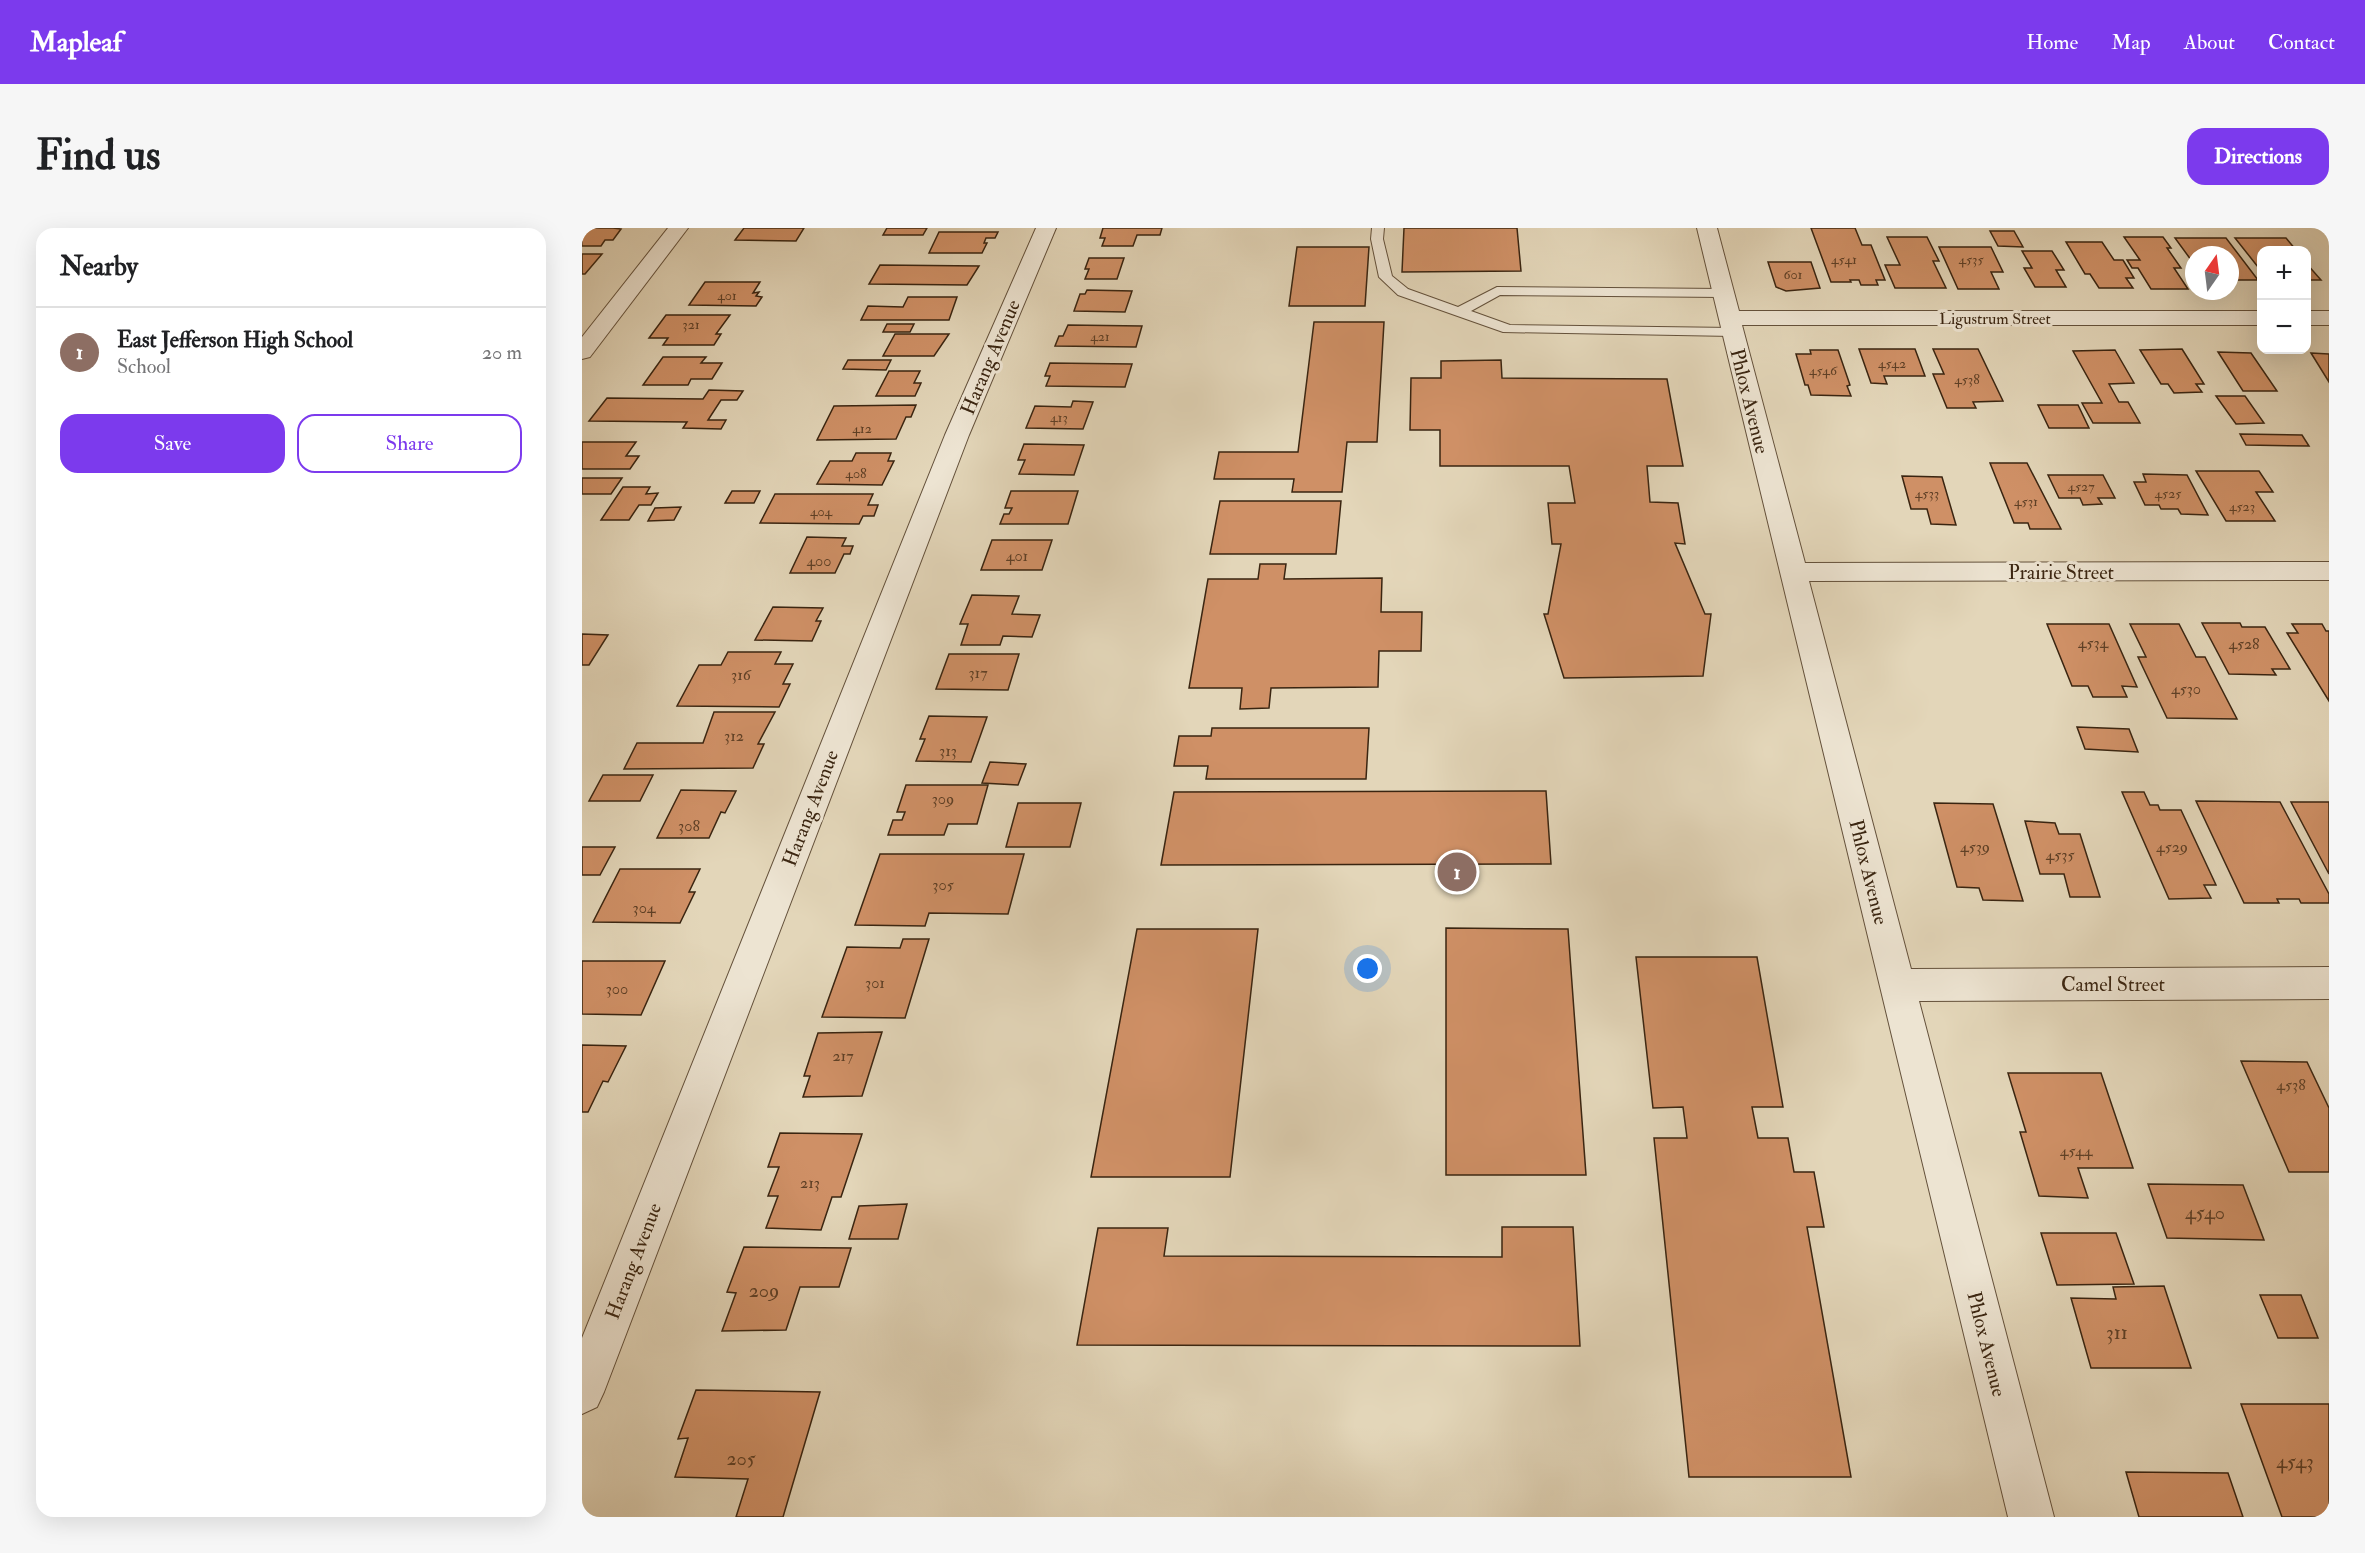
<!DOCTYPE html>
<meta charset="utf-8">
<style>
:root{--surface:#fff;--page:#f6f6f6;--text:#202124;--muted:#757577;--line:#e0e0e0;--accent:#7c3aed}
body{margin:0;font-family:"IM FELL Double Pica",serif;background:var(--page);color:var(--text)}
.controls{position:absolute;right:18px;top:18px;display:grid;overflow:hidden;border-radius:12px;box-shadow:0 6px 24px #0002}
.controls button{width:54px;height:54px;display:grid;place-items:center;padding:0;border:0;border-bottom:2px solid var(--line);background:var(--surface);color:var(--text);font:30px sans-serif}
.compass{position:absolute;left:1603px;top:18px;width:54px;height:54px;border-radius:50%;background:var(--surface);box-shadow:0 6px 24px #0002;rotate:14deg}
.you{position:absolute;left:786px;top:741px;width:21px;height:21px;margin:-15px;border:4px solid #fff;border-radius:50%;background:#1a73e8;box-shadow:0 0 0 9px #1a73e833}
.badge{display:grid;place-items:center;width:39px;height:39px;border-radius:50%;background:var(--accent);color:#fff;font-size:20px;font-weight:700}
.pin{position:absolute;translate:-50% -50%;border:3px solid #fff;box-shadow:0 2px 6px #0006}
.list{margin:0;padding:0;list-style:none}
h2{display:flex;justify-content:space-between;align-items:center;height:78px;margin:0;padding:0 24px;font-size:26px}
h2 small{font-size:20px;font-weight:400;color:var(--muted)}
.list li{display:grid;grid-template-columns:39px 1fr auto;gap:18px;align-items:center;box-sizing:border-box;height:90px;padding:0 24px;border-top:2px solid var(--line)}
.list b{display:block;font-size:22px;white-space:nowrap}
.list p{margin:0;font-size:20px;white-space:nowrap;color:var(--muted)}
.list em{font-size:20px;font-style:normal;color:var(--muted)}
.actions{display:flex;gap:12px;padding:18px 24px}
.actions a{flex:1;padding:14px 0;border:2px solid var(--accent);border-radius:18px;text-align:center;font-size:21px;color:var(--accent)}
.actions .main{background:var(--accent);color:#fff}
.map{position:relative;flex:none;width:1747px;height:1289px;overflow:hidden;border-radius:18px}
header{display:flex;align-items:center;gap:36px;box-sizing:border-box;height:84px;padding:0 30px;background:var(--accent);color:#fff}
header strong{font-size:28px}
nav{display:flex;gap:33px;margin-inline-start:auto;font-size:21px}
.intro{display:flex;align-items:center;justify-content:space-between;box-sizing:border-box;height:144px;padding:0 36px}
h1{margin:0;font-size:42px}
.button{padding:15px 27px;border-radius:18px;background:var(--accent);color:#fff;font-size:21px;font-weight:700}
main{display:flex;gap:36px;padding:0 36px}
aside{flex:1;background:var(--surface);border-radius:18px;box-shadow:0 6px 24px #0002}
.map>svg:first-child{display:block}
.building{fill:#cf9066;stroke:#3a2511;stroke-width:1.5}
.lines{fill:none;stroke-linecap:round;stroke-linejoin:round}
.lane-casing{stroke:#64513b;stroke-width:2}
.street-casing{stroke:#64513b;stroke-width:2}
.lane{fill:#ede4d2;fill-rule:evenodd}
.street{fill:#ede4d2;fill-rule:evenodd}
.labels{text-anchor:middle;stroke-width:6;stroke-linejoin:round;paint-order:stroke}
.far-number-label{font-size:14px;fill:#5f4026}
.far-street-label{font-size:16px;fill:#3a2511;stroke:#ede4d2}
.number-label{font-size:16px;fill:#5f4026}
.street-label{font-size:20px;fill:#3a2511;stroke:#ede4d2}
.near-number-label{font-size:20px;fill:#5f4026}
</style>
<header>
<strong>Mapleaf</strong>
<nav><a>Home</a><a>Map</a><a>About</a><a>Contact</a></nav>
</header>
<div class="intro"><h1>Find us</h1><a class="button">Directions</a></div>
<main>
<aside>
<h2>Nearby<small></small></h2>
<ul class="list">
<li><span class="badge" style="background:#8d6e63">1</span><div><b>East Jefferson High School</b><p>School</p></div><em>20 m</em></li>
</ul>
<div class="actions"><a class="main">Save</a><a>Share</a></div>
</aside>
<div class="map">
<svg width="1747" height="1289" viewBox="0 0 1747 1289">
<rect width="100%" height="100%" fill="#e3d6b9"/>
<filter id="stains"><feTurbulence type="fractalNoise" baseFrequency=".00333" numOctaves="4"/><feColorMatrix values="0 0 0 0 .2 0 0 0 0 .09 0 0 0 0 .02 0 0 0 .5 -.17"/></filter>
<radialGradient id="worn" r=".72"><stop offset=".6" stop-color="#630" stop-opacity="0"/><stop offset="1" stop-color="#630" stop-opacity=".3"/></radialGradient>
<!-- building -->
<g class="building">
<path d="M0,0H31L39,1L31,12H23L19,18H0Z"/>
<path d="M162,0H222L214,13L153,12Z"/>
<path d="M305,0H345L341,7H301Z"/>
<path d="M521,0H580L578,7H555L551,18H520L523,10H518Z"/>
<path d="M822,0H935L939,43L820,44Z"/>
<path d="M1229,0H1273L1280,17H1289L1303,52H1294L1296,57H1279L1277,52H1268L1269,54H1249Z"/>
<path d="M1408,3H1432L1441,19L1416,18Z"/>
<path d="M357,4H416L413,10H404L402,15H405L400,25H347Z"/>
<path d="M1305,9H1345L1357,33H1351L1364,60H1313L1303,37H1318Z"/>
<path d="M1542,9H1581L1589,20H1585L1599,40H1592L1606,61H1569L1556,40H1550L1545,32H1558Z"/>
<path d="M1593,10H1644L1676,52H1648V27H1612V36Z"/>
<path d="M1653,10H1704L1714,22H1680V44Z"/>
<path d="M1484,14H1520L1532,32H1541L1552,50H1544L1551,60H1517L1508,46H1503Z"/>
<path d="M715,19H787L783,78H707Z"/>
<path d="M1357,19H1409L1421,44H1409L1417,61H1376Z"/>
<path d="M1440,23H1470L1482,42H1474L1484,59H1453L1442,40H1450Z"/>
<path d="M0,26H20L3,46H0Z"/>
<path d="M507,30H542L535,51H503L507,41H503Z"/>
<path d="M1186,34H1229L1238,60L1204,63L1194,59Z"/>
<path d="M1724,35L1739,52H1724Z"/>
<path d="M298,37L397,38L385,57L287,56Z"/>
<path d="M123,54H178L171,65L177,64L174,68L180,69L174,78L107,77Z"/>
<path d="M505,62L550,63L543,84L492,83L498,66H503Z"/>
<path d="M326,69H375L367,92H279L286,78L321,79Z"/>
<path d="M84,87H148L134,106H139L132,117H81L86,110H67Z"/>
<path d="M732,94H802L795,214H765L760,264H710L712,251H632L637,224H716Z"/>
<path d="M305,96H332L328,104H301Z"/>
<path d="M486,97L560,98L554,119L473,118L477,108H481Z"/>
<path d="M313,106H367L352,128H301Z"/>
<path d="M1277,121H1333L1343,148H1302L1305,156L1289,155Z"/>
<path d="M1351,121H1396L1421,173L1391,174L1394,180H1365L1351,146H1362Z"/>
<path d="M1600,121L1622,156H1614L1620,164L1592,165L1586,156H1579L1558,122Z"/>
<path d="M1228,122H1256L1268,157L1265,158L1269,168L1229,167L1226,157H1223L1214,126H1229Z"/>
<path d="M1533,122L1552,155L1527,156L1537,174H1546L1558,195H1511L1500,175H1520L1491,123Z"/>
<path d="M1636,124L1669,125L1695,163H1661Z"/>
<path d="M1729,125L1747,126V154Z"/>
<path d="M81,129H124L119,135H140L130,151H109L106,157H61Z"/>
<path d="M266,132H309L304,142L261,141Z"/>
<path d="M919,132L920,150L1085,151L1101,238H1065L1068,274L1096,275L1103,316L1093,315L1123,386H1129L1121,448L982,450L962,386H966L979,316H970L966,275H993L987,238H858V202H828L829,150H859V133Z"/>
<path d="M468,135L550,136L543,159L464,158L468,148H463Z"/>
<path d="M307,143H338L332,155H339L333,168H294Z"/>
<path d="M127,162L161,163L155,172H139L126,192H144L139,201L101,200L105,194L7,193L25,170L121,171Z"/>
<path d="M1634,168H1663L1682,195L1654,196Z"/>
<path d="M491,173L511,174L501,201L444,200L453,178L489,179Z"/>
<path d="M334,177L329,189H324L314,211L235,212L252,178Z"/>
<path d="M1456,177H1496L1507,200H1467Z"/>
<path d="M1658,206L1720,207L1727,218L1664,217Z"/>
<path d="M0,214H54L44,228H57L48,241H0Z"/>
<path d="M442,216L502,217L492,247L437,246L443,232H436Z"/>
<path d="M274,225H309L306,233H312L300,257L235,256L248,233H270Z"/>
<path d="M1408,235H1445L1479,301H1448L1446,295H1432Z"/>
<path d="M1614,243H1677L1691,264H1674L1693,293H1644Z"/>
<path d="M1561,246L1605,247L1626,287L1599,286L1596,281H1579L1577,277H1563L1552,254H1564Z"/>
<path d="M1466,247H1521L1533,270H1516L1520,276L1501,277L1498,270H1477Z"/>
<path d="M1320,248L1360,249L1374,297L1349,296L1345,281H1329Z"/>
<path d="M0,250H40L29,266H0Z"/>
<path d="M41,259H68L64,266L76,265L69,277H57L47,292H19Z"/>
<path d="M150,263H178L172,275H143Z"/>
<path d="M429,263H496L486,296H418L422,286H427L430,280H423Z"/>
<path d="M193,266H291L286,277H296L292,288H281L277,296L178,295Z"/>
<path d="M638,273H759L754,326H628Z"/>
<path d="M99,279L92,292L66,293L73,280Z"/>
<path d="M225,309L264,310L260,318H271L268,326H262L253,345H208Z"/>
<path d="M410,312H470L460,342H399Z"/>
<path d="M678,336H704L702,351L800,350L799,384H840L839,423H797L796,459L689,460L687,480L658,481L660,460H607L626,351H676Z"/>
<path d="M390,367L437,368L430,386L458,387L450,409L421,408L418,417H379L386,396H378Z"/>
<path d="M191,379L241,380L234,393H239L230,413L173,412Z"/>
<path d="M1620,395H1658L1660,399H1683L1708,441H1690L1694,447L1647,446Z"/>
<path d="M1465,396H1527L1555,459L1540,458L1545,469H1511L1506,458H1490Z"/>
<path d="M1548,396H1597L1614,429H1623L1655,491L1585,490L1556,429H1564Z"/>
<path d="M1710,396H1740L1744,403H1747V473L1705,405H1716Z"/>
<path d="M0,406L26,407L7,437H0Z"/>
<path d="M146,424H199L193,436H211L201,456H208L197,479L95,478L117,437H139Z"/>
<path d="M367,426H437L426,462L354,461Z"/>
<path d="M132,484H193L176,516H182L171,540L42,541L55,515H121Z"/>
<path d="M347,488L405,489L389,534L334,533L343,511H338Z"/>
<path d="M1495,499L1547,501L1556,524L1503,521Z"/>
<path d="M630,500H787L784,551H624L626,538H592L597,508H629Z"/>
<path d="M408,534L444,536L436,557L400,555Z"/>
<path d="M21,547H71L58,573H7Z"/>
<path d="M324,557H406L395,596H366L362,607H306L311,592H320L323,584H315Z"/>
<path d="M99,562L154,563L143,585L139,584L127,610H75Z"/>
<path d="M964,563L969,636L579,637L592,564Z"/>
<path d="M1540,564H1562L1568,577H1576L1578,582H1599L1634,657H1622L1629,670L1587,671Z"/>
<path d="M1614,573L1698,574L1747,666V675H1719L1717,671H1695L1697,675H1662Z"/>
<path d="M1709,574H1747V646Z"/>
<path d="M436,575H499L488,619H424Z"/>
<path d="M1352,575L1411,576L1441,673L1401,672L1397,660L1375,659Z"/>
<path d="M1443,593L1473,595L1477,606H1498L1518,669H1488L1482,646H1458Z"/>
<path d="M0,619H33L18,647H0Z"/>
<path d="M298,626H442L426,686L347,685L343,698L273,697Z"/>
<path d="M38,641H118L107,664H113L98,695L11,694Z"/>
<path d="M864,700L986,701L1004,947H864Z"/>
<path d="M555,701H676L648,949H509Z"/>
<path d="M321,711H347L323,790L240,789L265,719L318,720Z"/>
<path d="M1054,729H1175L1201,879H1170L1176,910H1206L1212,944H1232L1242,999H1225L1269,1249H1107L1072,910H1105L1101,879L1071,880Z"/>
<path d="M0,733H83L59,787L0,786Z"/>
<path d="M300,804L280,868L221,869L228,848H222L236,805Z"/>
<path d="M0,817L44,818L26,854L21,853L6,884H0Z"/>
<path d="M1659,833L1725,834L1747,880V944H1707Z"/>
<path d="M1426,845H1519L1551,940H1496L1506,970L1457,968L1438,904H1444Z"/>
<path d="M198,905L280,906L259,969H250L239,1002L184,1000L196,968H186L197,939H186Z"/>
<path d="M1566,956L1661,957L1682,1012L1585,1010Z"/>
<path d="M325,976L316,1011H267L277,978Z"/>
<path d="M920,999H991L998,1118L495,1117L516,1000H586L582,1028L920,1029Z"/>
<path d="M1459,1005H1534L1552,1056L1475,1057Z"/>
<path d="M162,1019L269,1020L257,1059H218L204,1102L140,1103L154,1065L145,1064Z"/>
<path d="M1582,1058L1609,1140H1509L1489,1070L1534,1071L1531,1059Z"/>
<path d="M1678,1067H1719L1736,1110H1696Z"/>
<path d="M114,1162L238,1164L201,1289H154L166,1251L93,1249L106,1210L96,1211Z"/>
<path d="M1659,1176H1747V1289H1700Z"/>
<path d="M1544,1244L1646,1245L1661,1289H1557Z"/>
</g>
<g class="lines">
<!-- lane casing -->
<g class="lane-casing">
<path id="lane" d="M790,0H802L801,11L810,48L826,61L876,79L915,59L1141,61L1148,65L1141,69L918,67L889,83L928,97L1151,100L1158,104L1151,108L921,104L816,67L797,49L789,11Z"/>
</g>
<!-- street casing -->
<g class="street-casing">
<g id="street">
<path d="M86,0H106L8,129L0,131V109Z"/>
<path d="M454,0H474L387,207L22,1164L15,1179L0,1186V1110L363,207Z"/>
<path d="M1115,0H1135L1157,83H1680V97H1160L1223,335L1747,334V352L1227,353L1329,741L1747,739V771L1337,773L1472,1289H1426Z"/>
<rect x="1724" y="83" width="23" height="14"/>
</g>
</g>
<!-- lane -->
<use href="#lane" class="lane"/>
<!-- street -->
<use href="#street" class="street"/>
</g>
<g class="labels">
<!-- far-number labels -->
<g class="far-number-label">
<text x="1262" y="36">4541</text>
<text x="1389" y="36">4535</text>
<text x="1211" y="51">601</text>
<text x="145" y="72">401</text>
<text x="109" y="101">321</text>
<text x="518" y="113">421</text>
<text x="1310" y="140">4542</text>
<text x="1241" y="147">4546</text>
<text x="1385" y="156">4538</text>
<text x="477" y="194">413</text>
<text x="280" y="205">412</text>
<text x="274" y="250">408</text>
<text x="1499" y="263">4527</text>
<text x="1345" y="270">4533</text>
<text x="1586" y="270">4525</text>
<text x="1444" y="278">4531</text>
<text x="1660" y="283">4523</text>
<text x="239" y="288">404</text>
</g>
<!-- far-street labels -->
<g class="far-street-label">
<text x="1413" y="96">Ligustrum Street</text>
</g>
<!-- number labels -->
<g class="number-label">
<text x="435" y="333">401</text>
<text x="237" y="338">400</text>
<text x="1511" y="420">4534</text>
<text x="1662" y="421">4528</text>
<text x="396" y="450">317</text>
<text x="159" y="452">316</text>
<text x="1604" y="466">4530</text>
<text x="152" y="513">312</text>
<text x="366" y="528">313</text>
<text x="361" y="576">309</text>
<text x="107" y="603">308</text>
<text x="1393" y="624">4539</text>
<text x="1590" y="624">4529</text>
<text x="1478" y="632">4535</text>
<text x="361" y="662">305</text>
<text x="62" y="685">304</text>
<text x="293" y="760">301</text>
<text x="35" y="766">300</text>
<text x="261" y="833">217</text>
<text x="1709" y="862">4538</text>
<text x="1494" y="928">4544</text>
<text x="228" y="960">213</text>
</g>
<!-- street labels -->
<g class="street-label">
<text transform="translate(408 129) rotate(-67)" y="7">Harang Avenue</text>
<text transform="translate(1168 173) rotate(76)" y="7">Phlox Avenue</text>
<text x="1479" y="351">Prairie Street</text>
<text transform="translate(228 580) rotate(-69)" y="7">Harang Avenue</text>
<text transform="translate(1287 644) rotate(76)" y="7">Phlox Avenue</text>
<text x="1531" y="763">Camel Street</text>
<text transform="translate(51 1033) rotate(-69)" y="7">Harang Avenue</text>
<text transform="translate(1405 1116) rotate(76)" y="7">Phlox Avenue</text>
</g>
<!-- near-number labels -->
<g class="near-number-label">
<text x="1623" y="991">4540</text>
<text x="182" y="1069">209</text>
<text x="1535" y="1111">311</text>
<text x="159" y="1237">205</text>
<text x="1713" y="1240">4543</text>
</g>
</g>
<rect width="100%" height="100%" filter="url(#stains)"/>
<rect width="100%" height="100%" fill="url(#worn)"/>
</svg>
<div class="controls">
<button>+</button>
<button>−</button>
</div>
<svg class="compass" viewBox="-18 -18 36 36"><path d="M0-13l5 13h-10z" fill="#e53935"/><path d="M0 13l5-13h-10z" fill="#757577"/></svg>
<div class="you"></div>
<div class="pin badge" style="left:875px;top:644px;background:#8d6e63">1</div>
</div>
</main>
